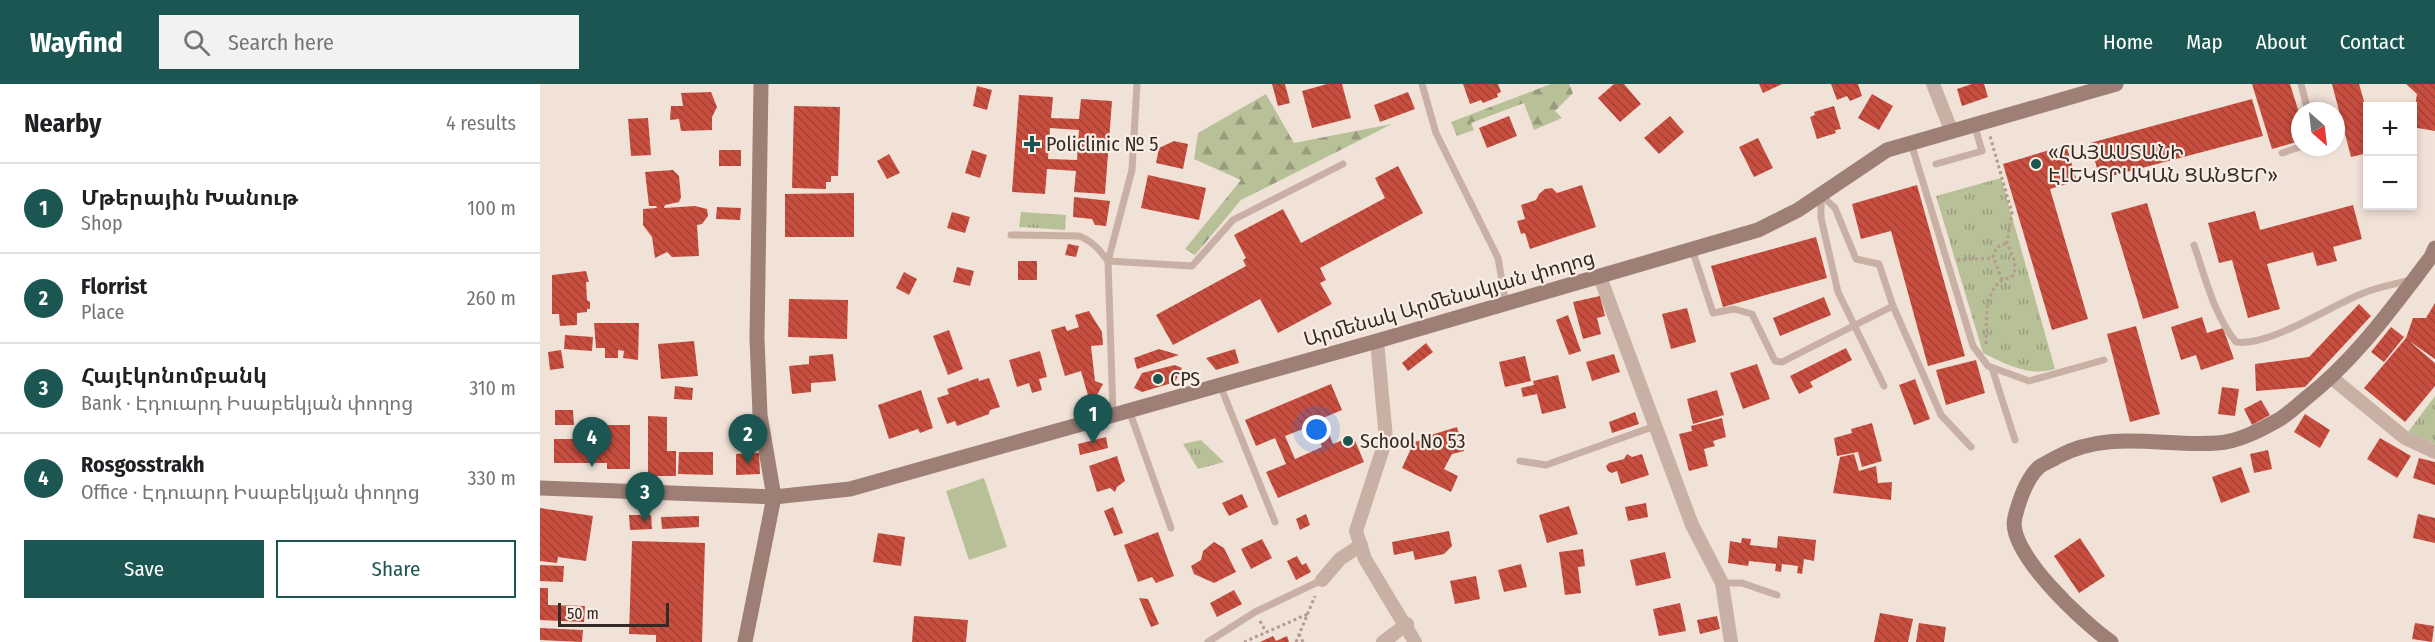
<!DOCTYPE html>
<meta charset="utf-8">
<style>
:root{--surface:#fff;--page:#f2f2f2;--text:#202124;--muted:#757577;--line:#e0e0e0;--accent:#1b5652}
body{margin:0;font-family:"Fira Sans Condensed","Noto Sans Armenian",sans-serif;background:var(--page);color:var(--text)}
.controls{position:absolute;right:18px;top:18px;display:grid;overflow:hidden;border-radius:0px;box-shadow:0 3px 9px #0003}
.controls button{width:54px;height:54px;display:grid;place-items:center;padding:0;border:0;border-bottom:2px solid var(--line);background:var(--surface);color:var(--text);font:30px sans-serif}
.compass{position:absolute;left:1751px;top:18px;width:54px;height:54px;border-radius:50%;background:var(--surface);box-shadow:0 3px 9px #0003;rotate:152deg}
.scale{position:absolute;left:18px;bottom:15px;width:111px;box-sizing:border-box;padding-left:6px;border:3px solid #352926;border-top:0;font-size:16px;line-height:21px;white-space:nowrap;color:#352926;-webkit-text-stroke:4px #f9ede4;paint-order:stroke}
.you{position:absolute;left:777px;top:346px;width:21px;height:21px;margin:-15px;border:4px solid #fff;border-radius:50%;background:#1a73e8;box-shadow:0 0 0 9px #1a73e833}
.badge{display:grid;place-items:center;width:39px;height:39px;border-radius:50%;background:var(--accent);color:#fff;font-size:20px;font-weight:700}
.pin{position:absolute;translate:-50% -50px;filter:drop-shadow(0 2px 3px #0008)}
.pin::after{content:'';position:absolute;top:32px;width:21px;height:18px;background:inherit;clip-path:polygon(0 0,100% 0,50% 100%)}
.list{margin:0;padding:0;list-style:none}
h2{display:flex;justify-content:space-between;align-items:center;height:78px;margin:0;padding:0 24px;font-size:26px}
h2 small{font-size:20px;font-weight:400;color:var(--muted)}
.list li{display:grid;grid-template-columns:39px 1fr auto;gap:18px;align-items:center;box-sizing:border-box;height:90px;padding:0 24px;border-top:2px solid var(--line)}
.list b{display:block;font-size:22px;white-space:nowrap}
.list p{margin:0;font-size:20px;white-space:nowrap;color:var(--muted)}
.list em{font-size:20px;font-style:normal;color:var(--muted)}
.actions{display:flex;gap:12px;padding:18px 24px}
.actions a{flex:1;padding:14px 0;border:2px solid var(--accent);border-radius:0px;text-align:center;font-size:21px;color:var(--accent)}
.actions .main{background:var(--accent);color:#fff}
.icon{flex:none;width:33px;height:33px;fill:none;stroke:currentColor;stroke-width:2;stroke-linecap:round;stroke-linejoin:round}
.map{position:relative;flex:none;width:1895px;height:558px;overflow:hidden}
header{display:flex;align-items:center;gap:36px;box-sizing:border-box;height:84px;padding:0 30px;background:var(--accent);color:#fff}
header strong{font-size:28px}
nav{display:flex;gap:33px;margin-inline-start:auto;font-size:21px}
.search{width:420px;height:54px;background:var(--page);display:flex;align-items:center;gap:15px;box-sizing:border-box;padding:0 21px;border-radius:0px;color:var(--muted);font-size:22px}
main{display:flex}
aside{flex:1;background:var(--surface)}
.map>svg:first-child{display:block}
.grass{fill:url(#grass-tufts)}
.forest{fill:url(#forest-firs)}
.garden{fill:#b8c098}
.building{fill:url(#building-back-hatch);fill-rule:evenodd}
.lines{fill:none;stroke-linecap:round;stroke-linejoin:round}
.path{stroke:#b59a8e;stroke-width:3;stroke-dasharray:3 3;stroke-linecap:butt}
.lane{stroke:#c9b0a4;stroke-width:7}
.street{stroke:#c9b0a4;stroke-width:14}
.secondary{stroke:#9d7f76;stroke-width:15}
.poi-dot{fill:#1b5652;stroke:#f9ede4;stroke-width:2}
.labels{text-anchor:middle;stroke-width:4.5;stroke-linejoin:round;paint-order:stroke}
.poi-label{font-size:20px;fill:#352926;stroke:#f9ede4;text-anchor:start}
.street-label{font-size:20px;fill:#352926;stroke:#f9ede4}
</style>
<header>
<strong>Wayfind</strong>
<div class="search"><svg class="icon" aria-label="search" viewBox="0 0 24 24"><circle cx="10" cy="10" r="6"/><path d="M15 15l6 6"/></svg>Search here</div>
<nav><a>Home</a><a>Map</a><a>About</a><a>Contact</a></nav>
</header>
<main>
<aside>
<h2>Nearby<small>4 results</small></h2>
<ul class="list">
<li><span class="badge">1</span><div><b>Մթերային Խանութ</b><p>Shop</p></div><em>100 m</em></li>
<li><span class="badge">2</span><div><b>Florrist</b><p>Place</p></div><em>260 m</em></li>
<li><span class="badge">3</span><div><b>Հայէկոնոմբանկ</b><p>Bank · Էդուարդ Իսաբեկյան փողոց</p></div><em>310 m</em></li>
<li><span class="badge">4</span><div><b>Rosgosstrakh</b><p>Office · Էդուարդ Իսաբեկյան փողոց</p></div><em>330 m</em></li>
</ul>
<div class="actions"><a class="main">Save</a><a>Share</a></div>
</aside>
<div class="map">
<svg width="1895" height="558" viewBox="0 0 1895 558">
<defs>
<pattern id="grass-tufts" width="24" height="20" patternUnits="userSpaceOnUse" patternTransform="scale(1.5)"><rect width="24" height="20" fill="#b8c098"/><path d="M3 7l-1-3M5 7V3M7 7l1-3M15 17l-1-3M17 17v-4M19 17l1-3" fill="none" stroke="#969c7c"/></pattern>
<pattern id="forest-firs" width="22" height="20" patternUnits="userSpaceOnUse" patternTransform="scale(1.5)"><rect width="22" height="20" fill="#b8c098"/><path d="M5 1l3.5 6h-7zM16 11l3.5 6h-7z" fill="#969c7c"/></pattern>
<pattern id="building-back-hatch" width="6" height="6" patternUnits="userSpaceOnUse" patternTransform="scale(1.5)"><rect width="6" height="6" fill="#c84e40"/><path d="M-1 5l2 2M0 0l6 6M5-1l2 2" fill="none" stroke="#a34135"/></pattern>
</defs>
<rect width="100%" height="100%" fill="#f1e2d8"/>
<!-- grass -->
<g class="grass">
<path d="M1461,94L1515,285C1488,293 1466,280 1443,269L1396,112Z"/>
<path d="M481,128L526,131L525,146L479,143Z"/>
<path d="M1895,312V360L1868,348Z"/>
<path d="M661,356L684,378L658,385L643,360Z"/>
</g>
<!-- forest -->
<g class="forest">
<path d="M1011,0H1029L1033,9L1015,27L1022,34L994,46L984,19L931,39L934,46L917,52L911,38Z"/>
<path d="M726,10L754,59L852,40L701,116L655,171L645,165L701,96L654,75L658,49Z"/>
</g>
<!-- garden -->
<path class="garden" d="M444,394L467,463L429,476L406,407Z"/>
<!-- building -->
<g class="building">
<path d="M732,0H745L750,19L738,22Z"/>
<path d="M787,0H802L811,34L772,44L762,7Z"/>
<path d="M923,0H958L961,8L957,10L958,13L943,19L941,16L930,20Z"/>
<path d="M1074,0H1084L1101,20L1080,38L1058,14Z"/>
<path d="M1219,0H1242L1223,9Z"/>
<path d="M1291,0H1318L1322,12L1310,17L1307,12L1297,16Z"/>
<path d="M1432,0H1444L1448,13L1422,22L1417,5Z"/>
<path d="M1712,0H1750L1760,32V57L1732,65Z"/>
<path d="M1792,0H1819L1828,31V69L1811,73Z"/>
<path d="M1866,0H1895V47L1872,43L1877,10Z"/>
<path d="M437,2L452,6L447,26L433,22Z"/>
<path d="M171,8L177,23L172,33V46L141,47L139,35L130,36L131,22H143L141,9Z"/>
<path d="M868,8L875,25L840,38L834,21Z"/>
<path d="M1332,10L1353,22L1339,46L1318,34Z"/>
<path d="M479,11L513,13L511,34L539,35L541,15L572,17L565,110L534,108L536,87L507,85L505,110L472,108ZM510,44L539,46L537,76L508,75Z"/>
<path d="M1712,15L1723,52L1560,95L1550,59Z"/>
<path d="M254,22L300,23L298,92H291V98H286V105L252,104Z"/>
<path d="M1294,22L1301,45L1295,46L1296,49L1277,55L1270,33L1275,31L1274,28Z"/>
<path d="M969,32L977,52L947,64L939,44Z"/>
<path d="M1130,32L1144,48L1119,70L1104,54Z"/>
<path d="M108,34L111,71L91,72L88,35Z"/>
<path d="M1218,54L1233,84L1214,93L1199,63Z"/>
<path d="M634,57L648,60L643,85L616,79L619,64Z"/>
<path d="M1526,61L1537,97L1510,105L1548,235L1512,246L1463,80Z"/>
<rect x="179" y="66" width="22" height="16"/>
<path d="M432,66L447,71L440,94L425,89Z"/>
<path d="M349,70L360,89L347,95L337,77Z"/>
<path d="M858,82L883,129L780,184L786,196L780,199L792,220L738,249L720,215L633,261L616,231L706,182L703,176L706,174L694,151L743,125L761,159L845,114L835,94Z"/>
<path d="M133,86L139,92L141,113L139,118L125,121L124,124L155,122L167,125L168,132L162,140L157,141L159,172L132,173L127,168L115,174L112,153L103,141V125L117,124L116,122H109L105,88Z"/>
<path d="M608,91L666,104L659,136L601,124Z"/>
<path d="M1042,101L1056,143L990,165L985,149L981,150L977,137L985,135L981,121L996,116L999,110L1005,105L1012,104L1017,109Z"/>
<path d="M1377,101L1425,272L1388,282L1351,147L1321,155L1312,120Z"/>
<path d="M314,109V153H245V110Z"/>
<path d="M534,113L570,117L566,142L555,141L552,135L533,133Z"/>
<path d="M1607,119L1639,224L1603,235L1571,129Z"/>
<path d="M1813,121L1822,155L1793,163L1797,177L1777,182L1773,168L1727,180L1740,225L1708,234L1692,176L1679,179L1668,139L1715,127L1720,146Z"/>
<path d="M177,123L201,124L200,136L176,135Z"/>
<path d="M412,128L430,133L425,149L407,144Z"/>
<path d="M1276,153L1287,194L1183,223L1171,182Z"/>
<path d="M528,160L539,162L536,173L525,171Z"/>
<rect x="478" y="177" width="19" height="19"/>
<path d="M417,183L434,187L430,202L413,198Z"/>
<path d="M46,187L49,198H46L47,216L50,218V225H47V228L37,229V241L20,242L19,230H12V191Z"/>
<path d="M364,188L377,195L369,211L356,204Z"/>
<path d="M1060,212L1065,232L1057,234L1061,250L1043,255L1033,218Z"/>
<path d="M1284,213L1291,231L1240,252L1233,234Z"/>
<path d="M249,215L308,216L307,255L248,253Z"/>
<path d="M1895,219V275L1869,257L1895,279V302L1865,338L1824,304L1866,254L1873,234H1886Z"/>
<path d="M1819,220L1831,232L1765,303L1716,307L1715,280L1769,273Z"/>
<path d="M1147,224L1156,258L1131,265L1122,230Z"/>
<path d="M549,227L562,248L563,261L551,262L555,297L563,300L551,322L541,287L525,292L511,246L525,242L527,247L539,243L535,231Z"/>
<path d="M1028,231L1041,267L1029,271L1016,236Z"/>
<path d="M1662,233L1667,249L1683,244L1694,275L1661,286L1656,271L1641,276L1631,243Z"/>
<path d="M54,239H99L98,276L83,274L84,267L78,266V274H65V264H56Z"/>
<path d="M1596,242L1620,330L1590,338L1567,250Z"/>
<path d="M1851,243L1864,253L1844,278L1831,268Z"/>
<path d="M409,246L423,285L408,291L393,252Z"/>
<path d="M25,251L53,253L52,267L24,265Z"/>
<path d="M154,257L158,292L121,295L118,260Z"/>
<path d="M886,259L893,268L868,287L862,279Z"/>
<path d="M1306,264L1312,276L1270,298L1273,303L1259,310L1250,292Z"/>
<path d="M619,265L639,271L597,285L594,274Z"/>
<path d="M695,265L699,279L676,286L666,274Z"/>
<path d="M21,266L24,284L10,286L8,268Z"/>
<path d="M500,267L507,293L499,295L502,306L492,309L489,299L477,303L469,276Z"/>
<path d="M293,270L296,297L271,299V308L252,310L249,282L269,280V272Z"/>
<path d="M1074,270L1080,288L1052,297L1046,278Z"/>
<path d="M985,272L991,297L965,303L959,278Z"/>
<path d="M1436,276L1445,309L1406,321L1396,286Z"/>
<path d="M1217,280L1230,315L1203,325L1190,289Z"/>
<path d="M635,281L642,284L635,298L602,308L594,304L602,289Z"/>
<path d="M1018,291L1026,324L1002,330L997,310L983,313L981,304L994,301L993,297Z"/>
<path d="M438,294L439,297L449,294L460,323L450,326L449,330L417,342L415,337L407,340L397,314L409,310L407,305Z"/>
<path d="M1375,295L1390,335L1374,341L1359,301Z"/>
<path d="M791,300L802,326L783,334L793,360L813,352L824,378L738,414L726,388L746,380L735,354L716,362L705,336ZM773,341L782,363L755,375L745,352Z"/>
<path d="M135,302L153,304L152,316L134,315Z"/>
<path d="M1682,303L1699,305L1695,332L1678,330Z"/>
<path d="M381,306L393,344L380,349L378,345L349,355L338,321Z"/>
<path d="M1177,306L1184,331L1153,340L1147,315Z"/>
<path d="M1721,316L1730,331L1712,341L1704,325Z"/>
<path d="M15,326H33L34,341H15Z"/>
<path d="M1095,328L1099,340L1072,349L1069,338Z"/>
<path d="M1765,330L1790,346L1780,364L1754,348Z"/>
<path d="M108,332L127,333V367H136V392H108Z"/>
<path d="M1182,334L1186,353L1173,357L1175,362L1164,365L1168,382L1149,387L1139,350L1152,347L1151,342Z"/>
<path d="M1332,339L1342,377L1322,383L1318,368L1297,372L1294,354L1312,349L1311,345Z"/>
<path d="M67,341H90V385H67V379H14V355H38V345H67Z"/>
<path d="M917,343L924,367L912,370L904,385L918,392L911,408L862,384L874,358L891,354V351Z"/>
<path d="M566,353L568,364L540,371L538,360Z"/>
<path d="M1840,354L1871,372L1857,394L1827,375Z"/>
<path d="M1728,366L1732,385L1714,389L1710,370Z"/>
<path d="M139,368H173V391L138,390Z"/>
<path d="M219,369L220,390L196,391V370Z"/>
<path d="M1087,370L1092,373L1102,370L1109,391L1081,400L1077,387L1072,389L1068,387L1066,382L1069,379L1084,375Z"/>
<path d="M1314,370L1319,387L1336,382L1338,399L1352,398L1351,416L1293,409L1300,373Z"/>
<path d="M577,372L585,397L577,403L575,408L570,404L557,408L549,382Z"/>
<path d="M1879,374L1895,378V401L1873,394Z"/>
<path d="M1701,383L1710,408L1681,419L1672,393Z"/>
<path d="M702,410L708,423L689,432L682,419Z"/>
<path d="M1106,419L1108,433L1088,437L1085,423Z"/>
<path d="M1029,422L1038,450L1007,459L999,431Z"/>
<path d="M573,423L583,449L574,452L564,427Z"/>
<path d="M0,424L53,432L46,477L18,473L17,479L0,477Z"/>
<path d="M766,430L770,441L760,446L756,435Z"/>
<path d="M1878,430L1895,434V459L1873,454Z"/>
<path d="M89,431H111L112,445L90,446Z"/>
<path d="M159,432V443L122,445L121,433Z"/>
<path d="M909,447L912,462L904,470L875,476L873,467L854,471L852,458Z"/>
<path d="M618,448L634,492L616,499L612,493L598,498L584,461Z"/>
<path d="M338,449L365,453L361,482L333,478Z"/>
<path d="M1238,452L1276,456L1274,477L1264,475L1262,490L1257,489L1258,482L1242,480L1241,488L1235,487L1236,480L1209,477L1208,482L1188,479L1190,457L1201,459L1202,454L1211,455L1210,461L1237,464Z"/>
<path d="M1540,454L1565,492L1539,509L1514,472Z"/>
<path d="M722,455L732,474L711,485L701,465Z"/>
<path d="M92,457L165,459L162,558H116V551L89,550Z"/>
<path d="M674,458L684,464L696,488L674,499L654,490L651,482L661,476L663,467Z"/>
<path d="M1043,465L1045,482L1038,483L1041,509L1025,511L1019,468Z"/>
<path d="M1125,468L1131,494L1096,502L1090,476Z"/>
<path d="M757,472L762,481L766,479L771,488L756,496L747,477Z"/>
<path d="M981,480L987,503L964,508L958,486Z"/>
<path d="M0,481L24,482L23,498L0,497Z"/>
<path d="M936,492L940,515L915,520L910,497Z"/>
<path d="M0,504H8V521L45,522L44,538L0,536Z"/>
<path d="M694,506L702,520L677,533L670,519Z"/>
<path d="M599,514L608,515L619,540L611,543Z"/>
<path d="M1140,519L1146,547L1119,552L1113,525Z"/>
<path d="M1340,529L1373,535L1368,558H1334Z"/>
<path d="M374,532L428,536L426,558H372Z"/>
<path d="M1177,532L1180,545L1160,550L1157,536Z"/>
<path d="M1379,539L1406,543L1404,558H1376Z"/>
<path d="M1875,539L1894,542L1892,558L1872,555Z"/>
<path d="M0,544L43,546L42,558L0,556Z"/>
<path d="M733,552L736,557L747,552L749,558H720Z"/>
</g>
<g class="lines">
<!-- path -->
<g class="path">
<path d="M1417,176L1454,174"/>
<path d="M1462,196L1453,172L1457,163L1467,159"/>
<path d="M1446,260C1447,241 1443,210 1461,197C1465,194 1470,194 1474,191L1475,178L1467,159L1472,129L1450,52"/>
<path d="M720,537L726,548"/>
<path d="M759,550L763,558"/>
<path d="M704,558L768,530"/>
<path d="M756,558L775,512"/>
</g>
<!-- lane -->
<g class="lane">
<path d="M882,0L896,49L958,174L966,220"/>
<path d="M1761,0L1768,27"/>
<path d="M1371,59L1433,262L1448,282L1489,297L1564,276"/>
<path d="M1742,69L1760,63"/>
<path d="M1396,80L1442,67L1434,40"/>
<path d="M1281,111L1295,124L1316,175L1339,180L1353,222L1401,331L1431,363"/>
<path d="M1281,111V134L1298,208L1344,302"/>
<path d="M471,151L539,152C552,157 560,166 568,177L652,182L693,136L803,80"/>
<path d="M1654,161C1665,192 1674,232 1696,258C1729,263 1788,223 1821,210C1837,203 1855,200 1871,196"/>
<path d="M1152,165L1173,229L1194,225L1212,230L1235,277L1242,278L1353,222"/>
<path d="M1452,284L1475,356"/>
<path d="M680,301L735,438"/>
<path d="M589,326L631,444"/>
<path d="M573,330L568,177L592,86L597,0"/>
<path d="M980,377L1006,381L1115,342"/>
<path d="M1182,499H1202L1237,511"/>
<path d="M668,558L715,528L782,496"/>
</g>
<!-- street -->
<g class="street">
<path d="M1393,0L1411,46"/>
<path d="M1060,193L1152,441L1182,499L1191,558"/>
<path d="M837,257L846,355L816,447L825,475L875,558"/>
<path d="M1792,294L1865,354L1895,368"/>
<path d="M782,496L800,475L821,461"/>
<path d="M843,558L867,540"/>
</g>
<!-- secondary -->
<g class="secondary">
<path d="M0,404L234,413L310,405L837,257L1218,146L1258,126L1347,66L1576,0"/>
<path d="M205,558L234,413L220,331L217,254L221,0"/>
<path d="M1571,558C1545,540 1465,467 1475,433C1479,417 1485,397 1498,384C1502,380 1511,377 1517,373C1568,345 1623,363 1677,359C1699,358 1722,345 1740,335C1749,329 1757,322 1765,315C1816,275 1852,224 1891,173L1895,164"/>
</g>
</g>
<!-- markers -->
<g class="poi-dot">
<path d="M489 51h6v6h6v6h-6v6h-6v-6h-6v-6h6z"/>
<circle cx="1496" cy="80" r="6"/>
<circle cx="618" cy="295" r="6"/>
<circle cx="808" cy="357" r="6"/>
</g>
<g class="labels">
<!-- poi labels -->
<g class="poi-label">
<text x="506" y="67">Policlinic № 5</text>
<text x="1508" y="75">«ՀԱՅԱՍՏԱՆԻ<tspan x="1508" dy="23">ԷԼԵԿՏՐԱԿԱՆ ՑԱՆՑԵՐ»</tspan></text>
<text x="630" y="302">CPS</text>
<text x="820" y="364">School No 53</text>
</g>
<!-- street labels -->
<g class="street-label">
<text transform="translate(909 214) rotate(-16)" y="7">Արմենակ Արմենակյան փողոց</text>
</g>
</g>
</svg>
<div class="controls">
<button>+</button>
<button>−</button>
</div>
<svg class="compass" viewBox="-18 -18 36 36"><path d="M0-13l5 13h-10z" fill="#e53935"/><path d="M0 13l5-13h-10z" fill="#757577"/></svg>
<div class="scale">50 m</div>
<div class="you"></div>
<div class="pin badge" style="left:553px;top:360px">1</div>
<div class="pin badge" style="left:208px;top:380px">2</div>
<div class="pin badge" style="left:105px;top:438px">3</div>
<div class="pin badge" style="left:52px;top:383px">4</div>
</div>
</main>
